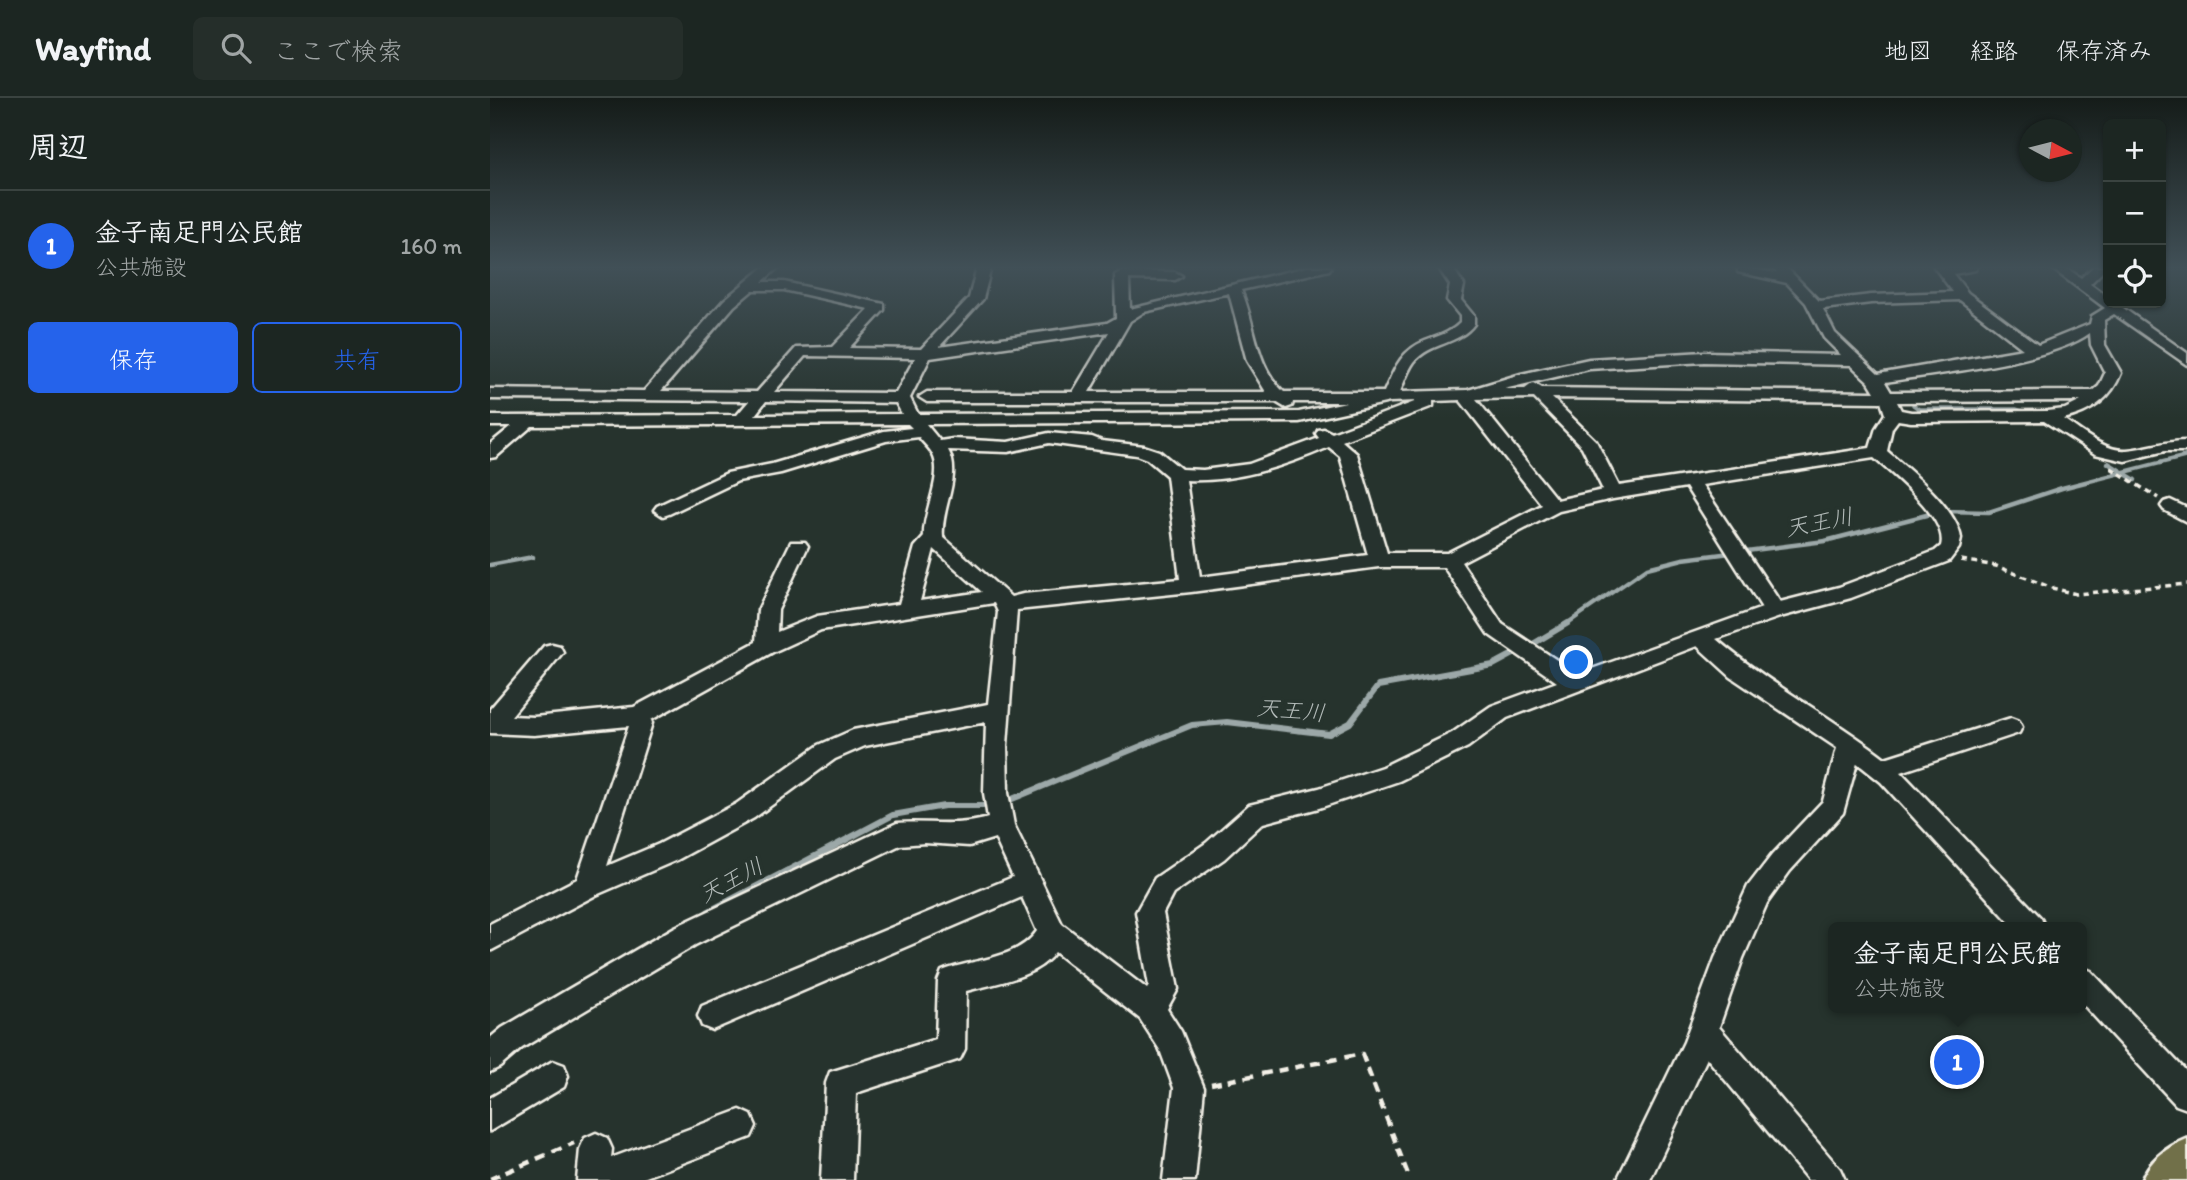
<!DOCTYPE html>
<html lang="ja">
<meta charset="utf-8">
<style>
:root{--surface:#1c2622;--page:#252e2a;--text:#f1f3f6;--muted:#a0a5a5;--line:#3a4340;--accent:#2563eb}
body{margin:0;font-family:Itim,"Klee One",sans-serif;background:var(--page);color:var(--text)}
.controls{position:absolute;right:21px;top:21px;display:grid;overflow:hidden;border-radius:10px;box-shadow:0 2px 5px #0004}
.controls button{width:63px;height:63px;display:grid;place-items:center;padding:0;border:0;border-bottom:2px solid var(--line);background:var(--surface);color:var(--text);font:35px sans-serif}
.compass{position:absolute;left:1529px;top:21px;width:63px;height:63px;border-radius:50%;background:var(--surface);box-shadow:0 2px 5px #0004;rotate:97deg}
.you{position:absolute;left:1087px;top:565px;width:24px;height:24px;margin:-18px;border:5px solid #fff;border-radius:50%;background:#1a73e8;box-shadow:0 0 0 10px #1a73e833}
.badge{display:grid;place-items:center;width:46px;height:46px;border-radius:50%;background:var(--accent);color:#fff;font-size:23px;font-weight:700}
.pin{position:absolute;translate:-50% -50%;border:4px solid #fff;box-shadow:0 2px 7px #0006}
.popup{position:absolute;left:1338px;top:824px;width:259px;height:91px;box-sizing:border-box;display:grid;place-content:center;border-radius:10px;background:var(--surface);filter:drop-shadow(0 2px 5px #0005);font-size:23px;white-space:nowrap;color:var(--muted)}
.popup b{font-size:26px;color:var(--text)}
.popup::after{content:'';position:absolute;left:50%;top:100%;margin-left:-14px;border:14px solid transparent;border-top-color:var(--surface)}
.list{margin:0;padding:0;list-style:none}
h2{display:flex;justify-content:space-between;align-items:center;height:91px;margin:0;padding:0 28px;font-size:30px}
h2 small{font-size:23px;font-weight:400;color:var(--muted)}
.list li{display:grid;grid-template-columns:46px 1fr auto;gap:21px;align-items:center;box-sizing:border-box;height:112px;padding:0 28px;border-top:2px solid var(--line)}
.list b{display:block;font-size:26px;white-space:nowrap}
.list p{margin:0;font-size:23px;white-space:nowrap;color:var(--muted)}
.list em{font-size:23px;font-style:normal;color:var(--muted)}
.actions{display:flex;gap:14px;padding:21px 28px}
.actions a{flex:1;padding:16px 0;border:2px solid var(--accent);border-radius:10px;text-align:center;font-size:24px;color:var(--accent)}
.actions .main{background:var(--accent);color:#fff}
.icon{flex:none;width:38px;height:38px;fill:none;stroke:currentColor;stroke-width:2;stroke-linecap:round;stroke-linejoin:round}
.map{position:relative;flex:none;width:1697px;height:1082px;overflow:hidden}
header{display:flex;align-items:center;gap:42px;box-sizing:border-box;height:98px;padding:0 35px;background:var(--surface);border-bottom:2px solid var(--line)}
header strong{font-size:33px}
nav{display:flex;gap:38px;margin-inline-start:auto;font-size:24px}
.search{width:490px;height:63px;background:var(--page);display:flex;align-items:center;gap:18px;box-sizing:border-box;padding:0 24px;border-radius:10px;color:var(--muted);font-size:26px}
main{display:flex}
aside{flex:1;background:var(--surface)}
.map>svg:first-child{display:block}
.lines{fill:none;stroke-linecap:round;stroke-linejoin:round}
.stream-far3{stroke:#9ca8a8;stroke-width:3.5}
.stream-far2{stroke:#9ca8a8;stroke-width:4.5}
.stream-far1{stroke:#9ca8a8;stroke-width:6}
.stream{stroke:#9ca8a8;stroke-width:7}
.minor-casing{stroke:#f4f1e8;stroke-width:5}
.major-casing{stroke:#f4f1e8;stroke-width:6}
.path-far1{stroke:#f4f1e8;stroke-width:3.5;stroke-dasharray:6 4.5;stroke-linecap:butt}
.path{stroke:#f4f1e8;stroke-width:4.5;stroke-dasharray:10 7;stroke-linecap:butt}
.minor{fill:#26332d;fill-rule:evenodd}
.major{fill:#71704a;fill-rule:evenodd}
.labels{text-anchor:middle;stroke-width:7;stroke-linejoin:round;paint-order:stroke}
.water-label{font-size:23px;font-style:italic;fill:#b2bab8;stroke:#26332d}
</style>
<header>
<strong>Wayfind</strong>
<div class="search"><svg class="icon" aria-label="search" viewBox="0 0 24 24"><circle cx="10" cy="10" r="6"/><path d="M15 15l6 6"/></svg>ここで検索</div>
<nav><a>地図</a><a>経路</a><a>保存済み</a></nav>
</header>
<main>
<aside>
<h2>周辺<small></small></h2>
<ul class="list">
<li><span class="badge">1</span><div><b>金子南足門公民館</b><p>公共施設</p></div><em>160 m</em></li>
</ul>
<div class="actions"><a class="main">保存</a><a>共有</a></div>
</aside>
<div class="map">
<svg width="1697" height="1082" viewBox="0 0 1697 1082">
<rect width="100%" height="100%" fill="#26332d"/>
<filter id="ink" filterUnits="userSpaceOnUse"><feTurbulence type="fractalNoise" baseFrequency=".0143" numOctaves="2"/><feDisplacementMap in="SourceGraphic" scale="14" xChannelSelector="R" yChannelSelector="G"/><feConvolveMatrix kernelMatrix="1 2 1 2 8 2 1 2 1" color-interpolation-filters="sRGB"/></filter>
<g filter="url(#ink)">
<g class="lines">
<!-- stream-far3 -->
<path class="stream-far3" d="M1423,307L1429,311H1526L1536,314"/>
<!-- stream-far2 -->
<g class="stream-far2">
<path d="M1618,365L1645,382"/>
<path d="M0,467L43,459"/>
<path d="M1075,527L1157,470L1193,461L1335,443L1452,413L1499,414L1572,390L1697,358"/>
</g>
<!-- stream-far1 -->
<g class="stream-far1">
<path d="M1038,549L1078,525"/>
<path d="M515,704L702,627L737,624L839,636L860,625L888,588L1003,567L1029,553"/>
<path d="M293,775L403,717L454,708H502"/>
</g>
<!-- stream -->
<path class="stream" d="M218,814L297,773"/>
<!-- minor casing -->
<g class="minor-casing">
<g id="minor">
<path d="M274,169H289L272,184H294L394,206V212L359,250L431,251L479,200L487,169H501L493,201L449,249L617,225L626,220L625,177L632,173L685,174L692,178L685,182L639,181L640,211L817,169H841L839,172L751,192C766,226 765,268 794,294H894C904,272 911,252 935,243C948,238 960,235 970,225V218L957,202L960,187L948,169H962L974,187L971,202L984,218V226C969,247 940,244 924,264C918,272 914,284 910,294L978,292L1031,276L1099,261L1214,254L1351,257L1334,240L1316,205L1297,185L1248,174V169L1287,175L1282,169H1296L1329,203L1381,197L1463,194L1444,169H1487L1485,172L1463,176L1478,195L1548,247L1600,226L1602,218L1615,210L1560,169H1575L1591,180L1603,169H1617L1600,186L1618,199V205H1626L1697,255V267L1624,216L1614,222L1615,247L1631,275C1621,301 1600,315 1573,321C1590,332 1615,354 1637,352C1659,350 1673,343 1697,343V353H1675L1635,363L1605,356L1554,323L1421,324L1408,322L1402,330L1397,353C1419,372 1468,411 1471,441L1469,450L1459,463L1361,500L1290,519L1226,541C1279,586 1340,618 1395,660L1521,620L1529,623L1532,629L1529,635L1411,674L1551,820L1554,829H1524L1391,684L1367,665L1353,715L1300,773L1277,805L1253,860L1229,929L1350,1071L1355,1082H1318L1217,960L1160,1082H1127L1194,944L1225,860L1258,788L1282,757L1333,703L1347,650L1241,579L1207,548L1017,620L978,649L909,683L829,710L773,725L734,761L683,796L673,815L688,891L677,911L691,933L714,990L705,1082H673L684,990L670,952L650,921L565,854C547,880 505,885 476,893L475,951L470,961L366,995L363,1082H331L336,985L340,974L446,941L448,883L452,873C483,861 527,862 547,833L532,799L222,932L212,928L208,918L212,908L523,779L505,740L479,748L435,745L410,747L205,847L32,950L10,969L0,974V940L12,930L185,829L407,725C438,723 469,729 498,720L494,695L496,624L375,648L345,661L264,720L187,762L106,797L0,853V826L87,781L139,628L44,637L0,635V611L54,548L62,546L70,548L73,554L21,618L44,619L144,609L266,544L268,512L301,444H315L318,448L288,512L287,534L327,518L409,506L425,449L434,439C432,415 454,378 443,357C441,351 433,345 429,339L396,343L291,375L248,383L179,416L173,418L164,412L167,408L237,375L282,366L394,333L422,330L418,326L42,328L6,359L0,360V346L22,328H0V318L247,317L259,303L0,301V291L154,293L234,202ZM263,192H294L379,211L342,249L306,250L267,294L171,293L244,208ZM739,195L757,263L776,294H599L640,223L654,214ZM1470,202L1533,251L1388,276L1345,235L1333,211L1381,205ZM619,234L583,294H437L429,299L437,304H786L796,310L802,308L803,304H856L809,314L428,316L420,300L440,260ZM1600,235L1601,247L1615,275L1609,288L1603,293L1401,294L1395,284C1448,275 1559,265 1600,235ZM315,258L425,260L406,295L284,294ZM1214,264L1361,267L1379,284L1385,294L1052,290L1043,285L1035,291H1014L1099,271ZM1044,300L1092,349L1113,392L1067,402L986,301ZM1062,300L1391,304L1395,316L1386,330L1380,350L1129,388L1106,343ZM970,302L1052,407L957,455H897L867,356L852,343L943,308V303ZM276,303L406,305L412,316L265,317ZM927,303L842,335L834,331L828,332L826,336L829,340L759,366L713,372L691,371L669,353L654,348L612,343L602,339L559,335L518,344L463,341L450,343L436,326L809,324L900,304ZM1591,303L1575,311L1557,313L1421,314L1411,312L1407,304ZM559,345L646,357L657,361L677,378L690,481L533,496L521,499L453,439C450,411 473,378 458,352L518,354ZM839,349L850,358L878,457L710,479L696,382C746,384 793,369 839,349ZM1384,360C1403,377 1459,421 1451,448L1445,453L1349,489L1290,504L1212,387ZM1196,389L1272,510L1088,576L1012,526L971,464L1069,413L1123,401ZM444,451L492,494L430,503ZM889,469H954L998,536L1067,584L1001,608L962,635L892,669L829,690L759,707L716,745L665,780L646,814L659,888L657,891L572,826L524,727L518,695L517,647L527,512L701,494ZM504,505L508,514L498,606L363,632L329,647L246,706L169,746L117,768L162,625L161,622L283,554L331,532Z"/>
<path d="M1680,402L1697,410V424L1674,412L1671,408L1674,404Z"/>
<path d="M1591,869L1601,873L1697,974V1011L1686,1007L1591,904Z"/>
<path d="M63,963L74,967L78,978L74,989L0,1033V1000Z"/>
<path d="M250,1012L261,1017L266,1028L261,1039L148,1082H87L90,1051L95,1040L106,1035L117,1040L122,1051L121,1060Z"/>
</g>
</g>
<!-- major casing -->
<g class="major-casing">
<path id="major" d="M1697,1041V1082H1652C1660,1062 1677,1049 1697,1041Z"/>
</g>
<!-- path-far1 -->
<g class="path-far1">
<path d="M1621,370L1668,400"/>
<path d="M1471,462L1506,468L1562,490L1586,496L1697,486"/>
</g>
<!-- path -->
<g class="path">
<path d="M721,986L872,956L920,1082"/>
<path d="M0,1081L84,1045"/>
</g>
<!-- minor -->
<use href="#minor" class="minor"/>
<!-- major -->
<use href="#major" class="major"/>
</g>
</g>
<!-- sky -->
<linearGradient id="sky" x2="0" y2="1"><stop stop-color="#151c19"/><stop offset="0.53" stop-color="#415057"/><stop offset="1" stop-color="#415057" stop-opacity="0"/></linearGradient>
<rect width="1697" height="320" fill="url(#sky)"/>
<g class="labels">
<!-- water labels -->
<g class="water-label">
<text transform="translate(1329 424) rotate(-11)" y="8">天王川</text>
<text transform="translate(801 612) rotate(5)" y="8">天王川</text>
<text transform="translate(241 782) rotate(-28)" y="8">天王川</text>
</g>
</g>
</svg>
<div class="controls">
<button>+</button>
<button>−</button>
<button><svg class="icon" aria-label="locate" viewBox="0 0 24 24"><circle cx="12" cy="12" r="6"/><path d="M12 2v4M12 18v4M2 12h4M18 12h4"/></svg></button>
</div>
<svg class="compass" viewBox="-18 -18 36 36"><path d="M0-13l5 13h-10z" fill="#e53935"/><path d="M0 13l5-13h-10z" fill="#a0a5a5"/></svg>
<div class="you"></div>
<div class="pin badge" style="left:1467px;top:964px">1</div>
<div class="popup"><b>金子南足門公民館</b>公共施設</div>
</div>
</main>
